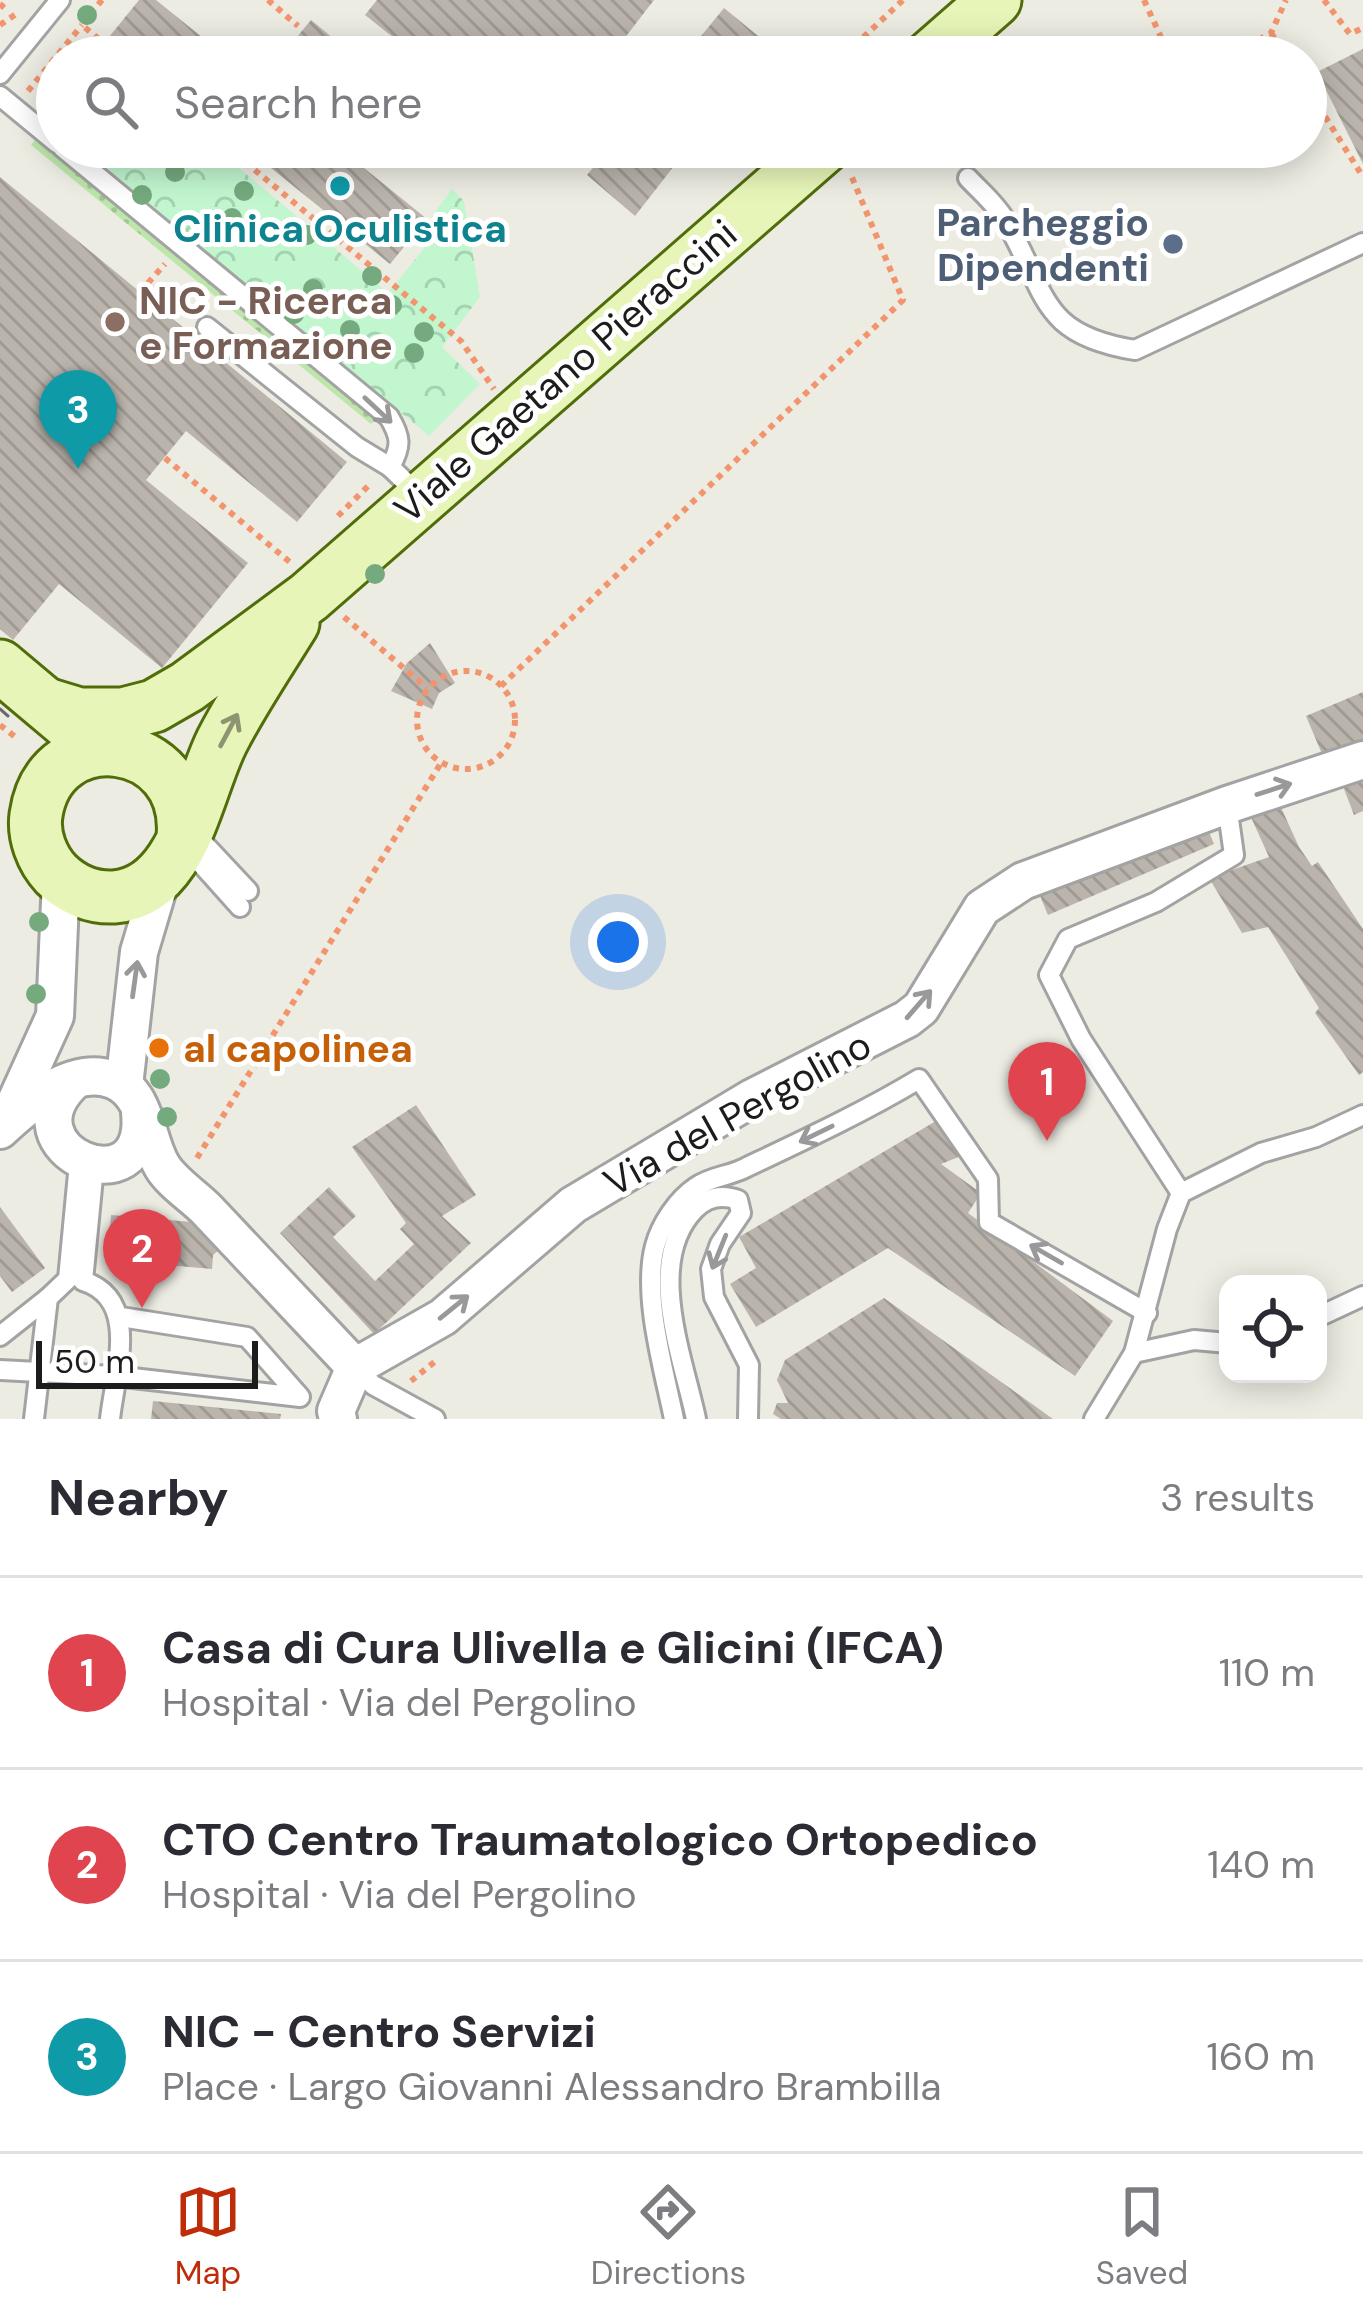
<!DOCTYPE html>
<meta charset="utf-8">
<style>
:root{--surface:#fff;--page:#f2f2f3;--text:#2b2b33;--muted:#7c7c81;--line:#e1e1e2;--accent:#bf2c0a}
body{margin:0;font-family:"DM Sans",sans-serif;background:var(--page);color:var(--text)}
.controls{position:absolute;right:36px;bottom:36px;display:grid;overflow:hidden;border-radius:24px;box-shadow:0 6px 30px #0003}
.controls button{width:108px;height:108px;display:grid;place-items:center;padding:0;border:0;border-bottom:3px solid var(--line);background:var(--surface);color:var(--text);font:60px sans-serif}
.scale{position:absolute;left:36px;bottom:30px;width:222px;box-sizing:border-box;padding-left:12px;border:6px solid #1c1c1c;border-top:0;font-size:33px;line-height:42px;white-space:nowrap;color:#1c1c1c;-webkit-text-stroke:9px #fff;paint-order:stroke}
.you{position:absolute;left:618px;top:942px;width:42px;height:42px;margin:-30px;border:9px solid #fff;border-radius:50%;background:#1a73e8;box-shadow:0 0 0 18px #1a73e833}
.badge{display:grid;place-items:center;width:78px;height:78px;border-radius:50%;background:var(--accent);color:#fff;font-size:39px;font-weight:700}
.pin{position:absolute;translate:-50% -99px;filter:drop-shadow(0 3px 6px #0008)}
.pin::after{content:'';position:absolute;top:63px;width:42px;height:36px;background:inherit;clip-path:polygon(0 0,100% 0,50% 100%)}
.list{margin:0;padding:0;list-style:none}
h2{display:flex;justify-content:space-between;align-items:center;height:156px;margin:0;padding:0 48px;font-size:51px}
h2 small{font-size:39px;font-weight:400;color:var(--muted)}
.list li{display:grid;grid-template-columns:78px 1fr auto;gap:36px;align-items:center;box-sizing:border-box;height:192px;padding:0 48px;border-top:3px solid var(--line)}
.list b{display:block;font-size:45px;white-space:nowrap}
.list p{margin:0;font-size:39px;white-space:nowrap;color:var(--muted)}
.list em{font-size:39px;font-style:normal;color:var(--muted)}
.icon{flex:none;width:66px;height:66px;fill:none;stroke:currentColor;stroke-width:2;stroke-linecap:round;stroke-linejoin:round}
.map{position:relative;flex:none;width:1363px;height:1419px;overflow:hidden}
.search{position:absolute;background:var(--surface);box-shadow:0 6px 30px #0003;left:36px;right:36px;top:36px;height:132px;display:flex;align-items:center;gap:30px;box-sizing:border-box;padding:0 42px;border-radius:66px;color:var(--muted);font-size:45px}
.sheet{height:732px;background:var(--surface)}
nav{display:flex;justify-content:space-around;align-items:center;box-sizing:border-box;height:168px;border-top:3px solid var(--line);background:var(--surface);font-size:33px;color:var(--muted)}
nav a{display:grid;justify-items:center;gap:6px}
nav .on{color:var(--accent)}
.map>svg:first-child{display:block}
.grass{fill:url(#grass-dots)}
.park{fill:url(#park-crowns)}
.building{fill:url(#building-back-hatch)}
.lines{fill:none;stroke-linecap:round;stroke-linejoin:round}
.service-casing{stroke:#a3a3a3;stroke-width:24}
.minor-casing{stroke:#a3a3a3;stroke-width:42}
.secondary-casing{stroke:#506d0a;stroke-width:57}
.path{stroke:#f2956e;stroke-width:6;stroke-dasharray:6 6;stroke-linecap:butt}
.service{stroke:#fff;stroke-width:18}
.minor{stroke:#fff;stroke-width:36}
.secondary{stroke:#e7f6b8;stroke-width:51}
.tram{stroke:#6a6a6a;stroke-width:3}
.tree{fill:#74aa7e}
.oneway{stroke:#999}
.oneway2{stroke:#8c9472}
.culture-dot{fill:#0f9aa8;stroke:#fff;stroke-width:4.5}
.service-dot{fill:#5c6f8a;stroke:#fff;stroke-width:4.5}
.education-dot{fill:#8d6e63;stroke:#fff;stroke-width:4.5}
.food-dot{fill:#e8710a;stroke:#fff;stroke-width:4.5}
.labels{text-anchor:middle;stroke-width:10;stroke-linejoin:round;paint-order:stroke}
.service-label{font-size:39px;font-weight:bold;fill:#4e5e75;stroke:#fff;text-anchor:end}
.culture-label{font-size:39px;font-weight:bold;fill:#0d838f;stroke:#fff}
.education-label{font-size:39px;font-weight:bold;fill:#785e54;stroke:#fff;text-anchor:start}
.street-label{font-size:39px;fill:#1c1c1c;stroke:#fff}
.food-label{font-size:39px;font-weight:bold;fill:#c56008;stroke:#fff;text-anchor:start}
</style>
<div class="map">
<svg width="1363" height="1419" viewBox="0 0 1363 1419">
<defs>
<pattern id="grass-dots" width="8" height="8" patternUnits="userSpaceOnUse" patternTransform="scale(3)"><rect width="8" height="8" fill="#bce6aa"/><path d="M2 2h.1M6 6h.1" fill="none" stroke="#a1c592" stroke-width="1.8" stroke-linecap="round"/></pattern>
<pattern id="park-crowns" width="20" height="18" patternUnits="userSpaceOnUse" patternTransform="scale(3)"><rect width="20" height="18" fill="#c1f6cf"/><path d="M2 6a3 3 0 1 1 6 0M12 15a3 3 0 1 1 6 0" fill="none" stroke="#a5d2b1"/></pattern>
<pattern id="building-back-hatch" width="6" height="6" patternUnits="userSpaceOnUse" patternTransform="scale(3)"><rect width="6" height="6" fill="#bab4ac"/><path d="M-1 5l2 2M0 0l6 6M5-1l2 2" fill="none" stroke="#9f9a93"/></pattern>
</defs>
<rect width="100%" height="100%" fill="#edece3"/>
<!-- grass -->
<path class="grass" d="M35,140L376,418L371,424L31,145Z"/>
<!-- park -->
<path class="park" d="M81,147H214L388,293L434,236L424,227L452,189L464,201L480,297L442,347L480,384L429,436Z"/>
<!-- building -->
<g class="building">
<path d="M139,0H156L223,54L133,57L109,37Z"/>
<path d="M377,0H654L610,57H418L365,15Z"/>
<path d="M724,8L784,57H684Z"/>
<path d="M311,20L356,57H289L292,53L287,49Z"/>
<path d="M1363,49V164L1317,72Z"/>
<path d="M245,147H338L427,219L390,264Z"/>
<path d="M610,147H712L700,163L685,152L635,216L587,175Z"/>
<path d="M0,177L347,462L297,522L186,431L146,480L248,563L162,668L59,584L13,640L0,629Z"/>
<path d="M430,643L455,683L439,693L432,709L391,691L407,663Z"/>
<path d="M1363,692V745L1325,761L1306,716Z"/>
<path d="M1363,773V811L1354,815L1341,781Z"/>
<path d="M1279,803L1299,847L1312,866L1318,862L1363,929V1072L1359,1075L1315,1013L1319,1008L1268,927L1242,933L1209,878L1269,857L1250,815Z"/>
<path d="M1204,820L1214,844L1048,915L1038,891Z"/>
<path d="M416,1105L476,1195L442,1216L471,1243L374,1334L280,1233L329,1187L356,1216L333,1237L375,1281L414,1244L400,1229L406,1223L352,1147Z"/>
<path d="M941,1118L966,1154L941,1164L981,1193L968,1213L1113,1321L1075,1376L888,1248L756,1327L730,1284L756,1268L739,1237Z"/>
<path d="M0,1207L45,1268L12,1292L0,1276Z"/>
<path d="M111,1215L192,1222L220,1249L213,1255L212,1269L143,1263L145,1245L109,1243Z"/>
<path d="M884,1298L1053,1419H781L773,1414L777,1403H788L777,1380L785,1360Z"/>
<path d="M153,1401L281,1414L280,1419H151Z"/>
</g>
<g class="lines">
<!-- service casing -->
<g class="service-casing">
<g id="service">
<path d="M0,74L60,0"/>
<path d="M0,96L57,143"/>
<path d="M62,147L389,417C401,437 402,446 390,467L420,496"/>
<path d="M968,178C980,191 996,204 1005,220C1048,292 1037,334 1135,350L1363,243"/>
<path d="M207,327L357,447L390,467"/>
<path d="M203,843L248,891"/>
<path d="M197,859L240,907"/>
<path d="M94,1167L83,1281C141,1299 115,1373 110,1419"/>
<path d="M1181,1193L1081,1039L1049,975L1068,939L1156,902L1234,855L1227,805"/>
<path d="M1318,1317L1363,1296"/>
<path d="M0,1336L48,1298"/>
<path d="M1134,1353L1194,1340L1228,1343"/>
<path d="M355,1367L373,1385L435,1419"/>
<path d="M0,1370L115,1376L300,1397L247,1337L121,1317"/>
<path d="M34,1419L48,1298L68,1279L79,1163"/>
<path d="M674,1419C664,1370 642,1295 655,1246C661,1224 677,1200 696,1187C711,1176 731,1176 747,1167C806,1139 864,1112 919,1079L988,1179L989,1222L1147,1313"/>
<path d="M696,1419C683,1357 644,1261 695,1209C707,1197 722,1194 738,1200L741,1213L720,1244L711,1269L714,1297L749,1365L748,1419"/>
<path d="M1094,1419L1134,1353L1167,1229L1181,1193L1261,1153L1316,1137L1363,1115"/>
</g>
</g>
<!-- minor casing -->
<g class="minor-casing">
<g id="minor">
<path d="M74,1081C0,1150 150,1213 140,1112"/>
<path d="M124,1086L139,952L162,875"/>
<path d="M9,1117L55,1016L61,879"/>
<path d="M0,1130C27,1105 72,1064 113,1080C147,1093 146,1140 162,1166C172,1183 195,1197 208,1211C257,1263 306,1315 355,1367"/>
<path d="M355,1367L443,1317L573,1205L752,1098L907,1019L921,1008L982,908L1023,881L1227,805L1363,760"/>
<path d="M338,1419L336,1411L355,1367"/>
</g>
</g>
<!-- secondary casing -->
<g class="secondary-casing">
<g id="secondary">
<path d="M930,57L995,0"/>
<path d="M0,666L69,724"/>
<path d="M46,704L79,714H123L154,706L187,687L309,597L824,147"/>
<path d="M183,837C192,734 50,717 36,815C33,836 42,859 56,874C71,889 92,898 114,897C184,892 196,793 222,741C243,700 269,662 293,623"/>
</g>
</g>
<!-- path -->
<g class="path">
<path d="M102,0L82,25L120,57"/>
<path d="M268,0L298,26"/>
<path d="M1144,0L1170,57"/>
<path d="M1324,0L1350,34L1363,28"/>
<path d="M0,8L7,0"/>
<path d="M0,25L16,14"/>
<path d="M1271,33L1287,57"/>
<path d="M856,57L854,46L903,0"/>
<path d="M1227,57L1271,33L1286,0"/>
<path d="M1306,86L1363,177"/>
<path d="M28,91L82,25"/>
<path d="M227,147L461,341L494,389"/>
<path d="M140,292L165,264"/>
<path d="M165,458L291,563"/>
<path d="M338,516L371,483"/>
<path d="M344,617L427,688"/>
<circle cx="466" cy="720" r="49"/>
<path d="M501,686L903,300L851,175"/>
<path d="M0,725L18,739"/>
<path d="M197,1158L441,763"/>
<path d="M411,1381L438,1359"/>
</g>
<!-- service -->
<use href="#service" class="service"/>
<!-- minor -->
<use href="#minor" class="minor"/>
<!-- secondary -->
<use href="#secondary" class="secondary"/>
<!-- tram -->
<path class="tram" d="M0,709L8,716"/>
</g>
<!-- trees -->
<g class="tree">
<circle cx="87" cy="15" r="10"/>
<circle cx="175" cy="172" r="10"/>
<circle cx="244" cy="191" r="10"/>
<circle cx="142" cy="195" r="10"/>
<circle cx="232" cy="218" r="10"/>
<circle cx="307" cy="235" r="10"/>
<circle cx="372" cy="276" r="10"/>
<circle cx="313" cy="289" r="10"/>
<circle cx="392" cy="305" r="10"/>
<circle cx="294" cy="314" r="10"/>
<circle cx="350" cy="330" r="10"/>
<circle cx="424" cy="332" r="10"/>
<circle cx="414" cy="353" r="10"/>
<circle cx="375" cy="574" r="10"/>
<circle cx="39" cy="922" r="10"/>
<circle cx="36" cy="994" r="10"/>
<circle cx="160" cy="1079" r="10"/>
<circle cx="167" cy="1117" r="10"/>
</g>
<!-- one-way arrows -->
<defs><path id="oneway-shaft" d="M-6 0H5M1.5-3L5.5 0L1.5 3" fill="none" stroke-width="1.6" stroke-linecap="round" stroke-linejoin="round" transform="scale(3)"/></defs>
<g class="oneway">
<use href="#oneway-shaft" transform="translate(378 410) rotate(43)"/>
<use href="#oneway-shaft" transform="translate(1274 789) rotate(-18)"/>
<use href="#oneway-shaft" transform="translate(135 979) rotate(-82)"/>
<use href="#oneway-shaft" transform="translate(919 1004) rotate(-49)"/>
<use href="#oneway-shaft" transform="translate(816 1134) rotate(154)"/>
<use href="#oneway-shaft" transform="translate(719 1252) rotate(112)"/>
<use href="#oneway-shaft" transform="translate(1046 1254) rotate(-150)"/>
<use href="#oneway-shaft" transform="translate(454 1307) rotate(-39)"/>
</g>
<use class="oneway2" href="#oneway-shaft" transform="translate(229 730) rotate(-62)"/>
<!-- markers -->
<circle class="culture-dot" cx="340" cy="186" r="12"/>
<circle class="service-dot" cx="1173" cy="244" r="12"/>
<circle class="education-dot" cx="115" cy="322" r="12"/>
<circle class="food-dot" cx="159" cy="1048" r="12"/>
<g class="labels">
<!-- service labels -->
<g class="service-label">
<text x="1149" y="236">Parcheggio<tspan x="1149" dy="45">Dipendenti</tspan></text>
</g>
<!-- culture labels -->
<g class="culture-label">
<text x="340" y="242">Clinica Oculistica</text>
</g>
<!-- education labels -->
<g class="education-label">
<text x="139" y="314">NIC - Ricerca<tspan x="139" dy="45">e Formazione</tspan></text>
</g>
<!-- street labels -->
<g class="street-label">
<text transform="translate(565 371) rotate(-41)" y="14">Viale Gaetano Pieraccini</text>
<text transform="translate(737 1113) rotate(-29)" y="14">Via del Pergolino</text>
</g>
<!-- food labels -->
<g class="food-label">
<text x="183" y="1062">al capolinea</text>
</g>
</g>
</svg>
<div class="controls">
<button><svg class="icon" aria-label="locate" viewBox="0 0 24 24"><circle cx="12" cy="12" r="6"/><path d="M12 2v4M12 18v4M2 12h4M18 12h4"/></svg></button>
</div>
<div class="scale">50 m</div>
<div class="you"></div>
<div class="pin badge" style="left:1047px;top:1141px;background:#e0444e">1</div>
<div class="pin badge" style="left:142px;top:1308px;background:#e0444e">2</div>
<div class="pin badge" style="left:78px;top:469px;background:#0f9aa8">3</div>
<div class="search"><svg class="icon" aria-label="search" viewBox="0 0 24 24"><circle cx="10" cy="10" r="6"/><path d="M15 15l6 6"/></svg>Search here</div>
</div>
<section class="sheet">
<h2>Nearby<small>3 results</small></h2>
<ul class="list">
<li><span class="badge" style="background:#e0444e">1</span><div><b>Casa di Cura Ulivella e Glicini (IFCA)</b><p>Hospital · Via del Pergolino</p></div><em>110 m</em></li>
<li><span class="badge" style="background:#e0444e">2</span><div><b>CTO Centro Traumatologico Ortopedico</b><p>Hospital · Via del Pergolino</p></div><em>140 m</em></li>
<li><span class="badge" style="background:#0f9aa8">3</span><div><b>NIC - Centro Servizi</b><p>Place · Largo Giovanni Alessandro Brambilla</p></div><em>160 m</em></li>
</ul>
</section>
<nav>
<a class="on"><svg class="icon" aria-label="map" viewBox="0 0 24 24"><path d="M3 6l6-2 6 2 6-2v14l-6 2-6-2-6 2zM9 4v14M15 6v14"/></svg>Map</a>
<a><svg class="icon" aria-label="directions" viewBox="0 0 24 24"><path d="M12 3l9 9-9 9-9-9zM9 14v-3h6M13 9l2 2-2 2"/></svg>Directions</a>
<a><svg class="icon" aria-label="saved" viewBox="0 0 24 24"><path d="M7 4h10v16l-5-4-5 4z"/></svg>Saved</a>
</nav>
